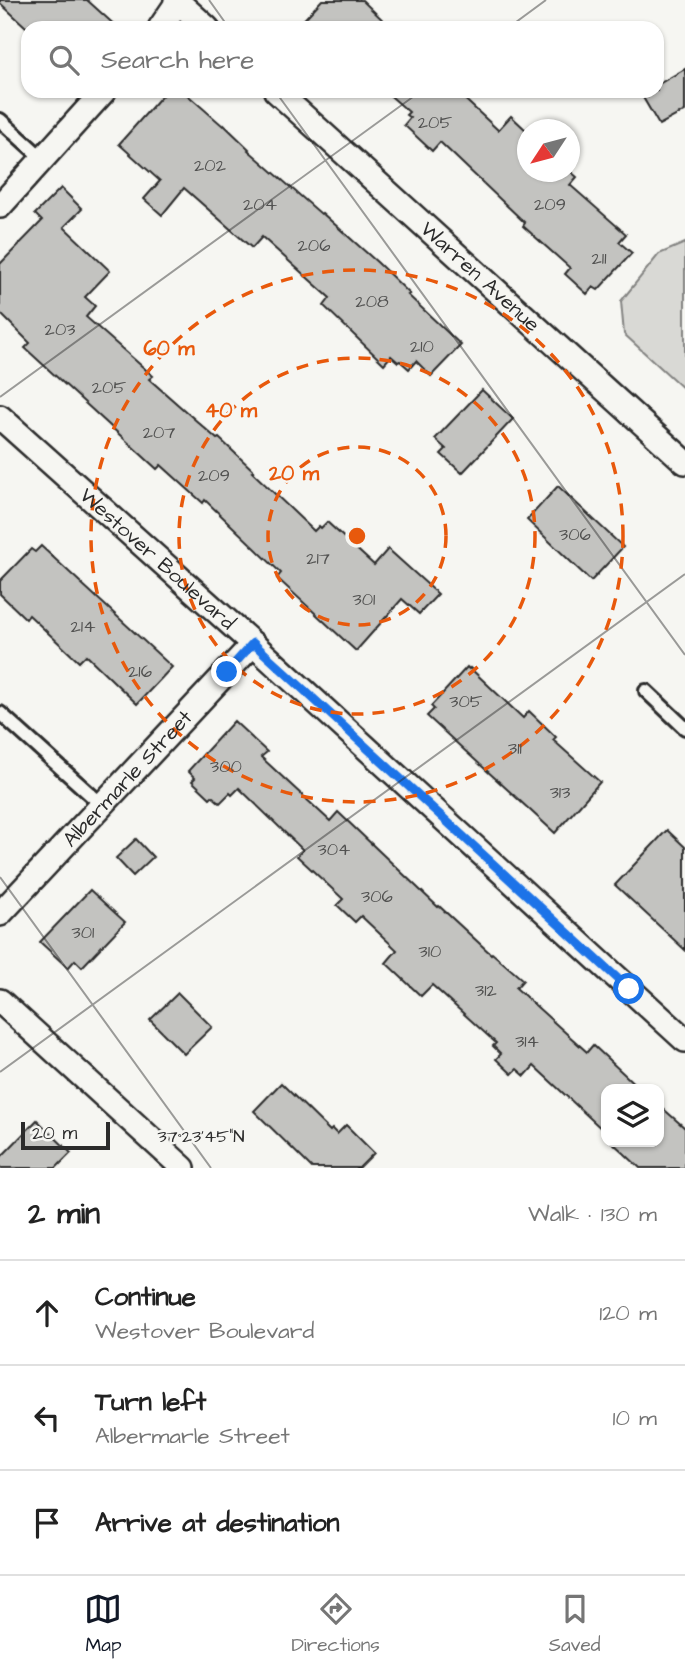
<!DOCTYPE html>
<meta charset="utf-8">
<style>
:root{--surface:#fff;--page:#f6f6f6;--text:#222;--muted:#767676;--line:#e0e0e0;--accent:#111827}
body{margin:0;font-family:"Architects Daughter",sans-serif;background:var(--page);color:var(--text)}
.controls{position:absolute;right:21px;bottom:21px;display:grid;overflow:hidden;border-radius:14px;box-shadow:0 2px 5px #0004}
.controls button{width:63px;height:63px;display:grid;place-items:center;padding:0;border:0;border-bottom:2px solid var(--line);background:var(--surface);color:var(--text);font:35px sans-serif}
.compass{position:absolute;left:517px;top:119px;width:63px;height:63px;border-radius:50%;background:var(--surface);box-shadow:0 2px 5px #0004;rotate:234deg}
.scale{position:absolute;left:21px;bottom:18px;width:89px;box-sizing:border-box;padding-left:7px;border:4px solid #2b2b2b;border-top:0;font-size:19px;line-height:24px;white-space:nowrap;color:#2b2b2b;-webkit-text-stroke:5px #f6f6f2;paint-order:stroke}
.stop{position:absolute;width:21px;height:21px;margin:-16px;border:5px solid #1a73e8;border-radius:50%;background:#fff}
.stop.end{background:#1a73e8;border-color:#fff;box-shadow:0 2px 7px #0008}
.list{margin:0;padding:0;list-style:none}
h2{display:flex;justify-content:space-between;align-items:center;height:91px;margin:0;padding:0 28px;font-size:30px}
h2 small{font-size:23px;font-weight:400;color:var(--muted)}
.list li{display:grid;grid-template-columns:46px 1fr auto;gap:21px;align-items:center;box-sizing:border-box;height:105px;padding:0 28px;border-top:2px solid var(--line)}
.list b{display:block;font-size:26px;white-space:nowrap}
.list p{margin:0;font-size:23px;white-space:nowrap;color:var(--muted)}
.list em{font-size:23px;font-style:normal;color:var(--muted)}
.icon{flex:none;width:38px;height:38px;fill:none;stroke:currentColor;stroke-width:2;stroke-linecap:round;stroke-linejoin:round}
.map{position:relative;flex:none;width:685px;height:1168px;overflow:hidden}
.search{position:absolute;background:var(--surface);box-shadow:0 2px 5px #0004;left:21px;right:21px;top:21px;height:77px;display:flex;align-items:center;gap:18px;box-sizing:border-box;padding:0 24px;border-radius:21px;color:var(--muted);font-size:26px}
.sheet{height:406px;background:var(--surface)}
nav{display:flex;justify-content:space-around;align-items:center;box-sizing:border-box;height:98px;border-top:2px solid var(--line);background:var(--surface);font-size:19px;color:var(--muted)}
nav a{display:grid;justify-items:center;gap:4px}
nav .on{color:var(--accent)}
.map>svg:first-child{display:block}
.green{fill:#d9d9d5;stroke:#828280;stroke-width:2}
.building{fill:#c3c3c0;stroke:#2b2b2b;stroke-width:2}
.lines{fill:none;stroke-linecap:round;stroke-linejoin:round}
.lane-casing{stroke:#2b2b2b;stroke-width:18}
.street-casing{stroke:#2b2b2b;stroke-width:28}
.lane{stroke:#f6f6f2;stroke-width:12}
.street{stroke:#f6f6f2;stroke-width:23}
.route{stroke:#1a73e8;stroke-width:9}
.ticks{fill:none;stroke:#2b2b2b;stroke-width:2;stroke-opacity:0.45}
.ring{fill:none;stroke:#e8590c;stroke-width:3.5;stroke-dasharray:12 9}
.labels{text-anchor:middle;stroke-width:5;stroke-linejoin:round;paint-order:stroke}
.number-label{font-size:18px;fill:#515150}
.street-label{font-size:21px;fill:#2b2b2b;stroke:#f6f6f2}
.ticks-label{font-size:18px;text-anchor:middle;fill:#2b2b2b;stroke:#f6f6f2;stroke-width:5;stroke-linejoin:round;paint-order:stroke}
.centre{fill:#e8590c;stroke:#f6f6f2;stroke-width:3.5}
.ring-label{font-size:21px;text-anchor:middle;font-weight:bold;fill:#e8590c;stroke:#f6f6f2;stroke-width:5;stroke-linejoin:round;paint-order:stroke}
</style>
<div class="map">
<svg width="685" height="1168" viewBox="0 0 685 1168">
<rect width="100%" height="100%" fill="#f6f6f2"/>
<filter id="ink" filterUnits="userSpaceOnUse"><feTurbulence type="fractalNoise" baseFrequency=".0143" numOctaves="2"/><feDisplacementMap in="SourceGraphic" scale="14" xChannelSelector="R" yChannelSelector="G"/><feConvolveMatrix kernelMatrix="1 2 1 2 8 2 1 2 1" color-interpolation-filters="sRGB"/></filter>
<g filter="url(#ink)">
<!-- green -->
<path class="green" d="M685,243V390L624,334L621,301L659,254Z"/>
<!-- building -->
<g class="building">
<path d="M0,0H87L118,28H27L0,3Z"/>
<path d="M322,0H362L391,28H296Z"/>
<path d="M685,69V111L659,125L641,94L646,91H657V85Z"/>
<path d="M166,91H183L223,126L224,125L249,149L248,150L321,214L322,213L378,263L410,294L408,295L461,345L431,376L416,361L409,369L400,361L398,362L391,356L384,364L324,306L330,298L262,237L252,248L184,188L162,215L144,199L160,181L119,144Z"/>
<path d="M385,91H456L498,130L511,116L528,132V172L570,171L577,177L570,185L626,234L619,242L632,253L598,290L593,287L587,294L565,274L570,268L523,226L525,223L440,142L432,151L404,125L410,118L406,115L409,112Z"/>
<path d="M61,188L82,209L64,227L110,271L85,297L95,306L86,317L153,376L149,379L217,439L219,438L254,471L252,472L314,531L319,526L321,528L327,522L374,565L388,549L438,594L419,614L402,599L356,651L277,578L281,573L205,500L203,503L161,465L157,469L25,348L30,343L0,313V264L42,221L35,214Z"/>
<path d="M482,390L513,419L462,473L441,454L446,449L435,439Z"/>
<path d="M558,486L623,547L591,581L527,520Z"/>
<path d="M41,546L172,667L137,704L86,655L79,662L29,615L26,619L0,594V581L31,549L35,552Z"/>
<path d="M467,667L469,669L470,668L523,718L529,711L556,737L553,740L600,782L555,833L427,716L434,709L431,706Z"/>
<path d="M234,721L267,752L261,757L330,821L338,812L438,907L439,906L491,954L492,953L523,980L516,988L587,1052L593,1045L640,1089H606V1133L534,1066L525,1076L517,1069L512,1074L496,1059L501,1054L493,1046L496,1043L432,985L421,996L386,963L397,950L361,916L355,922L337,905L343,899L297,856L303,850L239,788L232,795L230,793L220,803L212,796L210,798L192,781L195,778L188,771Z"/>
<path d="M667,830L685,847V950L615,885Z"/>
<path d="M136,839L153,857L133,876L116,858Z"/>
<path d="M90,890L125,922L82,967L75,960L68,968L40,942Z"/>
<path d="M178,993L212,1027L184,1054L150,1020Z"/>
<path d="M281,1083L330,1131L332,1129L337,1134L346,1125L374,1153L359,1168H312L254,1111Z"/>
<path d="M659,1105L685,1128V1168H640L612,1142H659Z"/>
<path d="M37,1120L71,1153L56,1168H0V1158Z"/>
</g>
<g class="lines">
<!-- lane casing -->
<g class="lane-casing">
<g id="lane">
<path d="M0,120L43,159"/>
<path d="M646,691L685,728"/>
<path d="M0,713L102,805"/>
</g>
</g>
<!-- street casing -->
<g class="street-casing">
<g id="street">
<path d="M176,0L207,28"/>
<path d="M160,28L179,0"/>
<path id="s1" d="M276,91L685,462"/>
<path d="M0,206L104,91"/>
<path id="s2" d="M0,417L253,644L685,1040"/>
<path id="s3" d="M0,914L253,644"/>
<path d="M0,1001L183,1168"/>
</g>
</g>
<!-- lane -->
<use href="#lane" class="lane"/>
<!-- street -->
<use href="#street" class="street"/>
</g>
</g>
<g class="lines" filter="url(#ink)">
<!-- route -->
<path class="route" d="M227,672L253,643L629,989"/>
</g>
<!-- ticks -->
<path class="ticks" d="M209,0L229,28M508,28L546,0M275,91L685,655M0,397L421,91M0,877L211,1168M0,1072L685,574"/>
<!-- distance rings -->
<g class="ring">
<circle cx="357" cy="536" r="89"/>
<circle cx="357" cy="536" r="178"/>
<circle cx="357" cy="536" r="266"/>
</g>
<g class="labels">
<!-- number labels -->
<g class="number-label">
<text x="435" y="128">205</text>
<text x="210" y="171">202</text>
<text x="260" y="210">204</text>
<text x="550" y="210">209</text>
<text x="314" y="251">206</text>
<text x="599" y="264">211</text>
<text x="372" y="307">208</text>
<text x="60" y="335">203</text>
<text x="422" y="352">210</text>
<text x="109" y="393">205</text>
<text x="159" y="438">207</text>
<text x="214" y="481">209</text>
<text x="575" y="540">306</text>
<text x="318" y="564">217</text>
<text x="364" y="605">301</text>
<text x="83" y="632">214</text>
<text x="140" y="677">216</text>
<text x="466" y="707">305</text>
<text x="515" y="754">311</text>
<text x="226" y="772">300</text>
<text x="560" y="798">313</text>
<text x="334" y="855">304</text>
<text x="377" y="902">306</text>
<text x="83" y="938">301</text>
<text x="430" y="957">310</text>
<text x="486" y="996">312</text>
<text x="527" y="1047">314</text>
</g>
<!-- street labels -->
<g class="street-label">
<text dy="7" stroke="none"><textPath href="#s1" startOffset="276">Warren Avenue</textPath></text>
<text dy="7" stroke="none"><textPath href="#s2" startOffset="212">Westover Boulevard</textPath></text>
<text dy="7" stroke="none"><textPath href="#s3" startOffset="186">Albermarle Street</textPath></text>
</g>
</g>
<g class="ticks-label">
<text x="201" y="1142">37°23'45"N</text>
</g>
<circle cx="357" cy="536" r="10" class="centre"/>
<g class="ring-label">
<text x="169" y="355">60 m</text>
<text x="231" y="417">40 m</text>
<text x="294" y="480">20 m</text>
</g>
</svg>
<div class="controls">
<button><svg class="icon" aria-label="layers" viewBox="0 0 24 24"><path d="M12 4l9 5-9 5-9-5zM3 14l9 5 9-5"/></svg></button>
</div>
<svg class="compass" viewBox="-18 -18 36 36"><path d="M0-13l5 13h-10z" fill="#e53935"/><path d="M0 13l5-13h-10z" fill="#767676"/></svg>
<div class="scale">20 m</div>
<div class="stop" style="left:629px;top:989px"></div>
<div class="stop end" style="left:227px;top:672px"></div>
<div class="search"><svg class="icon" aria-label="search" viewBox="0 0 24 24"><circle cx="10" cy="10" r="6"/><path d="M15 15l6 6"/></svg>Search here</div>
</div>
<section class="sheet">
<h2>2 min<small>Walk · 130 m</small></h2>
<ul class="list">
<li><svg class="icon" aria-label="ahead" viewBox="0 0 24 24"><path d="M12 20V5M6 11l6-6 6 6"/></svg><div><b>Continue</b><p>Westover Boulevard</p></div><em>120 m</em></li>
<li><svg class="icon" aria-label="left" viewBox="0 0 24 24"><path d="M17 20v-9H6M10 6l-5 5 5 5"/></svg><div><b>Turn left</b><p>Albermarle Street</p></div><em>10 m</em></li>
<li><svg class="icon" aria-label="arrive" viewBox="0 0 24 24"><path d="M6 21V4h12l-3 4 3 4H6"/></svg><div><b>Arrive at destination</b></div></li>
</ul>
</section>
<nav>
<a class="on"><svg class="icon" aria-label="map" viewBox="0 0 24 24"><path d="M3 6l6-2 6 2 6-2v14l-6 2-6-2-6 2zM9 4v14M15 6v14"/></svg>Map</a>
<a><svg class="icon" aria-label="directions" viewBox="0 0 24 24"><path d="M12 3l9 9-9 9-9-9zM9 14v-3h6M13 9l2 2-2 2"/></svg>Directions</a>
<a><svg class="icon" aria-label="saved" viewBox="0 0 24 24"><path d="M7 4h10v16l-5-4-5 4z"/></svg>Saved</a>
</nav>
